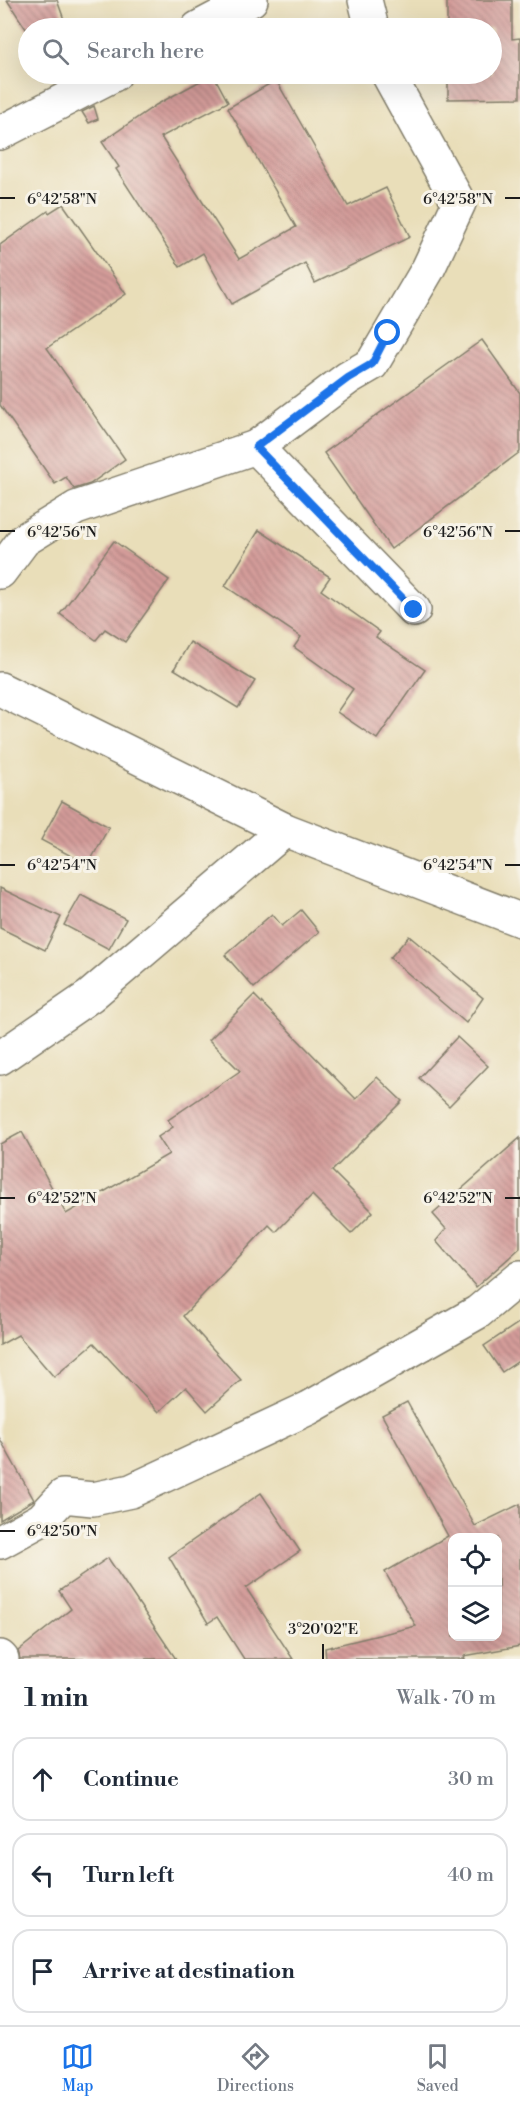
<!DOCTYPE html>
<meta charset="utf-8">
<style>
:root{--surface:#fff;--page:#f2f2f3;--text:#1f2937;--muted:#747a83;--line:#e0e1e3;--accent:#1a73e8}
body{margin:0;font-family:"Libre Bodoni",serif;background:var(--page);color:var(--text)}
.controls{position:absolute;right:18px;bottom:18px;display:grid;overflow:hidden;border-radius:12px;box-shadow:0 6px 24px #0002}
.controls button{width:54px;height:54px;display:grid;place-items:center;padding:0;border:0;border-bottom:2px solid var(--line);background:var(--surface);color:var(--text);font:30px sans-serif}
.stop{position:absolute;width:18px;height:18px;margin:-14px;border:4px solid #1a73e8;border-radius:50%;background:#fff}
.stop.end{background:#1a73e8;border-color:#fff;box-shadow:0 2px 6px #0008}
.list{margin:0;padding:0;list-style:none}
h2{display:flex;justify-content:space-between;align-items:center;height:78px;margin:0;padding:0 24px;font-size:26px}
h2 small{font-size:20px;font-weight:400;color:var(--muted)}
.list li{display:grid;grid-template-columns:39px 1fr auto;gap:18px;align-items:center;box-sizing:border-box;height:84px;margin:0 12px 12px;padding:0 12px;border:2px solid var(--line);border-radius:18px}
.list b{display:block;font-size:22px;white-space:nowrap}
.list em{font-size:20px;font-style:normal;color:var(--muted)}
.icon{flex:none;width:33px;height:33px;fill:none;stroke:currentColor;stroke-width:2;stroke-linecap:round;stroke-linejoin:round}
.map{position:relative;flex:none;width:520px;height:1659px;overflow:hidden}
.search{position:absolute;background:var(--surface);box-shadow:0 6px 24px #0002;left:18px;right:18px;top:18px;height:66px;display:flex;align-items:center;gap:15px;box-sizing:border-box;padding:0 21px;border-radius:33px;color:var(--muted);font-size:22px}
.sheet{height:366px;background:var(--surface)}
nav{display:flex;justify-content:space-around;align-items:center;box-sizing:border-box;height:84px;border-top:2px solid var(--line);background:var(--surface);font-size:16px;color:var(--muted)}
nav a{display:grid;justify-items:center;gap:3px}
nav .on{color:var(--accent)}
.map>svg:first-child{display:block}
.building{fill:url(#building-back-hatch);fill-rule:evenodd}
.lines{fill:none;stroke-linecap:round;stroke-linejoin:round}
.minor-casing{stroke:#827d6a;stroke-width:36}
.minor{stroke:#fff;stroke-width:33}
.route{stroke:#1a73e8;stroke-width:8}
.ticks{fill:none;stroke:#1c1c1c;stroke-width:2}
.ticks-label{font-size:15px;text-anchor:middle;fill:#1c1c1c;stroke:#f7f3e8;stroke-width:6;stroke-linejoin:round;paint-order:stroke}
</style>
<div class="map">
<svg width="520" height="1659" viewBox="0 0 520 1659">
<defs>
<pattern id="building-back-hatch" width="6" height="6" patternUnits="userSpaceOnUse" patternTransform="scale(1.5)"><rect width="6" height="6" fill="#d49c9a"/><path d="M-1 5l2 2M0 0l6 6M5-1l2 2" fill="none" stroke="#ab7e7d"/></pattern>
</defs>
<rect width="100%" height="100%" fill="#f7f3e8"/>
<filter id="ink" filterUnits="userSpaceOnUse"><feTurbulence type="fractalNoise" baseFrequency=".0167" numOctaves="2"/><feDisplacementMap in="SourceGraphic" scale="12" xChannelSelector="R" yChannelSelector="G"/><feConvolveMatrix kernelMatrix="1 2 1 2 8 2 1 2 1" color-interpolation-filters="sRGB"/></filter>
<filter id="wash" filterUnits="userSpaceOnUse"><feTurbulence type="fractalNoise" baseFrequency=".008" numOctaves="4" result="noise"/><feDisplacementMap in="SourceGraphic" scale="24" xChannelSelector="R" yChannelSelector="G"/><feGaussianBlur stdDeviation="1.35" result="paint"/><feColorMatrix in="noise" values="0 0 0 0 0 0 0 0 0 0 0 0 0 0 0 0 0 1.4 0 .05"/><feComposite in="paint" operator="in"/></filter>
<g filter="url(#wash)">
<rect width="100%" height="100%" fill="#e9deb9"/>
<g id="blocks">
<!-- building -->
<g class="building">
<path d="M7,0H57L67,28H28V32Z"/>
<path d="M447,0H512V39L520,38V98L448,99V74H492V28H447Z"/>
<path d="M213,74L228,102L161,137L239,259L296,227L228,108L276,80L348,206L386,188L410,237L315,283L305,263L232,304L203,253L180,267L116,169L119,167L102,142L156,105Z"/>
<path d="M94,106L98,119L89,123L82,112Z"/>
<path d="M63,204L126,294L47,348L125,459L90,484L74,489L66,477L55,484L0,405V245L48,211L49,213Z"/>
<path d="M482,340L520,393V452L391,549L324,453Z"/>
<path d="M259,530L330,577L321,590L380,632L376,637L425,670L377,739L337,712L353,689L294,647L301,637L225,586Z"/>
<path d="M114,541L169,580L125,642L105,629L96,640L60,614Z"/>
<path d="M190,642L255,681L238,708L174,669Z"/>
<path d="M62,801L109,827L88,865L41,840Z"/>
<path d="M0,888L61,917L45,950L0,928Z"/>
<path d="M81,895L126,919L109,949L64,925Z"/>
<path d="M301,910L319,932L254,988L225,955L272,914L282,926Z"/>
<path d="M409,936L483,998L466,1023L390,958Z"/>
<path d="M254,995L356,1099L377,1077L402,1101L332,1171L373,1212L351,1234L312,1195L276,1232L269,1225L183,1316L241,1380L207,1411L186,1387L159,1412L94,1343L54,1377L18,1335L0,1345V1144L22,1132L66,1214L169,1154L158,1137L173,1127L168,1120L240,1071L209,1040Z"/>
<path d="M457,1037L488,1066L449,1106L419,1078Z"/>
<path d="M520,1138V1248L476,1287L436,1241L446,1229L433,1214Z"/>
<path d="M520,1322V1360L502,1372L484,1346Z"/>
<path d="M407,1402L475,1526L520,1504V1646L464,1656L465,1659H326L325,1648L416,1626L385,1572L448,1536L382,1415ZM453,1538H498V1636H453Z"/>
<path d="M0,1439L34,1500L0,1520Z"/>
<path d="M261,1493L300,1551L246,1588L293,1659H244L217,1617L208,1623L169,1557Z"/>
<path d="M108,1558L176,1659H20L18,1651L71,1609L59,1591Z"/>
</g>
</g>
</g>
<g filter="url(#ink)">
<use href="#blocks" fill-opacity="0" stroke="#827d6a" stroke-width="1.5"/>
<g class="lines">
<!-- minor casing -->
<g class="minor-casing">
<g id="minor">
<path d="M365,0L372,28"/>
<path d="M198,28L251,0"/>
<path d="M0,133L115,74"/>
<path d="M256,447L348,378L372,364L428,269L459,203L388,74"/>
<path d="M0,572L24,540L76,508L256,447L414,610"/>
<path d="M0,689L285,830L520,920"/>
<path d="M0,1058L90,996L285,830"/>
<path d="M0,1542L42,1519L63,1496L93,1499L131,1491L309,1408L478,1312L520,1277"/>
<path d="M0,1657L2,1659"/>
</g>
</g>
<!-- minor -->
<use href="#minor" class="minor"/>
</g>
</g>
<g class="lines" filter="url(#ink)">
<!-- route -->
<path class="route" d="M388,333L372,364L348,378L256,447L414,610"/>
</g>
<!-- ticks -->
<path class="ticks" d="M0,198H15M505,198H520M0,531H15M505,531H520M0,865H15M505,865H520M0,1198H15M505,1198H520M0,1531H15M323,1644V1659"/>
<g class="ticks-label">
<text x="62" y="204">6°42'58"N</text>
<text x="458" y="204">6°42'58"N</text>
<text x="62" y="537">6°42'56"N</text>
<text x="458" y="537">6°42'56"N</text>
<text x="62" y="870">6°42'54"N</text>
<text x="458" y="870">6°42'54"N</text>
<text x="62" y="1203">6°42'52"N</text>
<text x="458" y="1203">6°42'52"N</text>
<text x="62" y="1536">6°42'50"N</text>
<text x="323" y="1634">3°20'02"E</text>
</g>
</svg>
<div class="controls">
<button><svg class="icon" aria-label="locate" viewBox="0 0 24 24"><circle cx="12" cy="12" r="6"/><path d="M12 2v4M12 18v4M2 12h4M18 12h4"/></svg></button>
<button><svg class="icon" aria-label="layers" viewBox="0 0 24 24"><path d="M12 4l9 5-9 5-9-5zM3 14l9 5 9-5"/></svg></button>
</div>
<div class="stop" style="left:388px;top:333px"></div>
<div class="stop end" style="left:414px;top:610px"></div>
<div class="search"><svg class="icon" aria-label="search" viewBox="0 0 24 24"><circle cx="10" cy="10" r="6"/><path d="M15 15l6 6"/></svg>Search here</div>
</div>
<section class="sheet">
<h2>1 min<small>Walk · 70 m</small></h2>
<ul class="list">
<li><svg class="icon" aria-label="ahead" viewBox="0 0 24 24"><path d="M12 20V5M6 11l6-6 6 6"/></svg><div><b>Continue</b></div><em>30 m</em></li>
<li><svg class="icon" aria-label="left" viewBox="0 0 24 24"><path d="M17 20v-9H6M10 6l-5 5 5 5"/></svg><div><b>Turn left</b></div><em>40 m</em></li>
<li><svg class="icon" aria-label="arrive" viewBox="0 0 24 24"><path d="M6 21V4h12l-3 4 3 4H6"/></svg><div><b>Arrive at destination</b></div></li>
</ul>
</section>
<nav>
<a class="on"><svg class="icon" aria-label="map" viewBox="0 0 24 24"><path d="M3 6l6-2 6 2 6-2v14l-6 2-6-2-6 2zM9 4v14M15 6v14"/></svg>Map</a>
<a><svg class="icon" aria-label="directions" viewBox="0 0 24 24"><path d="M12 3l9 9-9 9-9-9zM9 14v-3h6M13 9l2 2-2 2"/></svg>Directions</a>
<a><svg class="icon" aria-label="saved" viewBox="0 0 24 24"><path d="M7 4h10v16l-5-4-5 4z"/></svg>Saved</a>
</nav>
